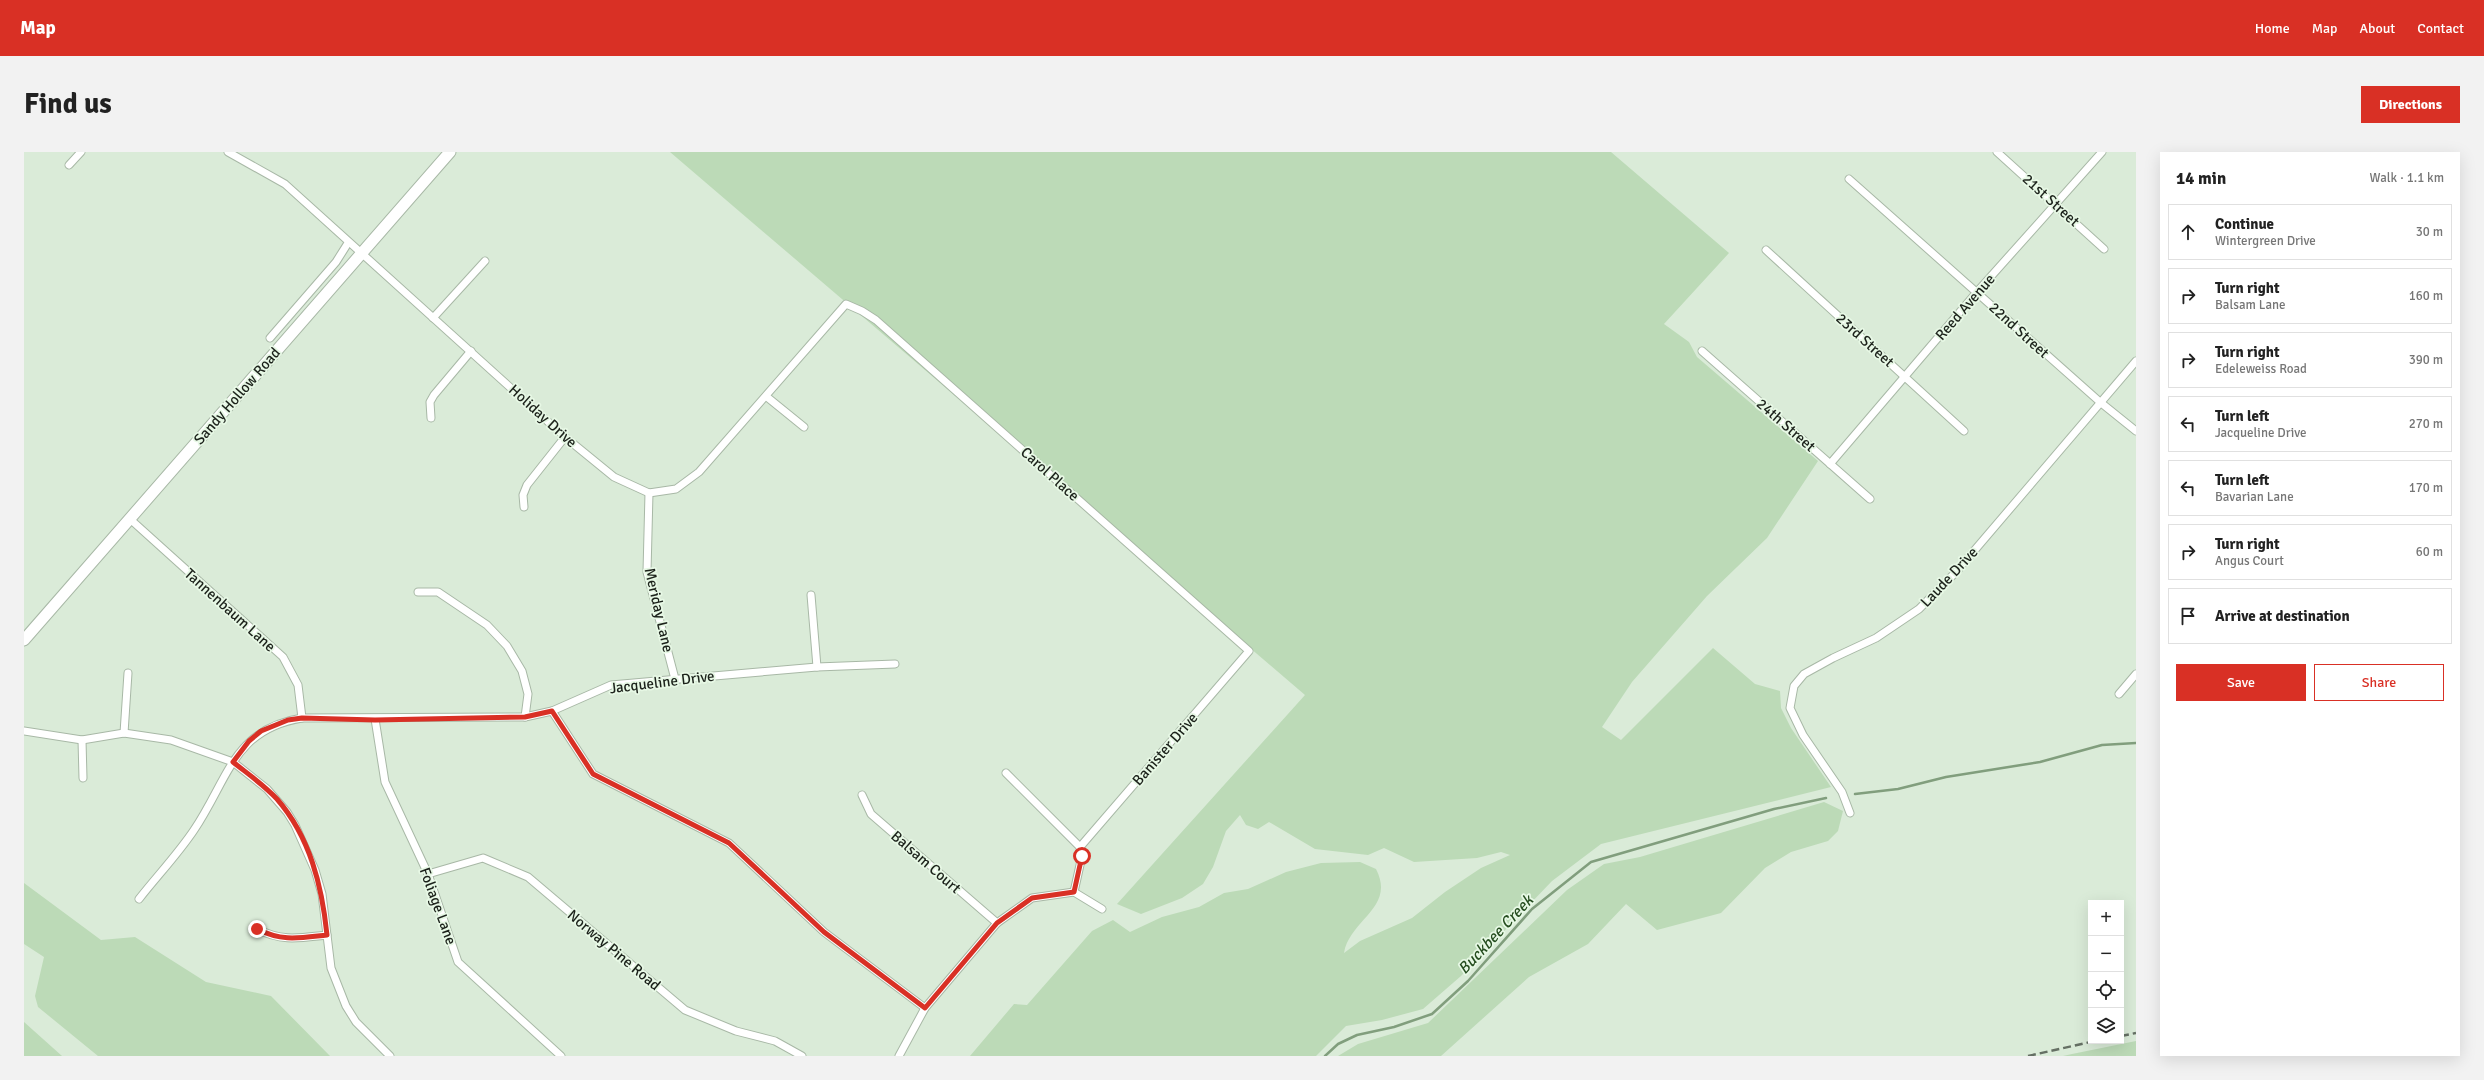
<!DOCTYPE html>
<meta charset="utf-8">
<style>
:root{--surface:#fff;--page:#f2f2f2;--text:#222;--muted:#767676;--line:#e0e0e0;--accent:#d93025}
body{margin:0;font-family:Signika,sans-serif;background:var(--page);color:var(--text)}
.controls{position:absolute;right:12px;bottom:12px;display:grid;overflow:hidden;border-radius:0px;box-shadow:0 4px 16px #0002}
.controls button{width:36px;height:36px;display:grid;place-items:center;padding:0;border:0;border-bottom:1px solid var(--line);background:var(--surface);color:var(--text);font:20px sans-serif}
.stop{position:absolute;width:12px;height:12px;margin:-9px;border:3px solid #d93025;border-radius:50%;background:#fff}
.stop.end{background:#d93025;border-color:#fff;box-shadow:0 1px 4px #0008}
.list{margin:0;padding:0;list-style:none}
h2{display:flex;justify-content:space-between;align-items:center;height:52px;margin:0;padding:0 16px;font-size:17px}
h2 small{font-size:13px;font-weight:400;color:var(--muted)}
.list li{display:grid;grid-template-columns:26px 1fr auto;gap:12px;align-items:center;box-sizing:border-box;height:56px;margin:0 8px 8px;padding:0 8px;border:1px solid var(--line);border-radius:0px}
.list b{display:block;font-size:15px;white-space:nowrap}
.list p{margin:0;font-size:13px;white-space:nowrap;color:var(--muted)}
.list em{font-size:13px;font-style:normal;color:var(--muted)}
.actions{display:flex;gap:8px;padding:12px 16px}
.actions a{flex:1;padding:9px 0;border:1px solid var(--accent);border-radius:0px;text-align:center;font-size:14px;color:var(--accent)}
.actions .main{background:var(--accent);color:#fff}
.icon{flex:none;width:22px;height:22px;fill:none;stroke:currentColor;stroke-width:2;stroke-linecap:round;stroke-linejoin:round}
.map{position:relative;flex:none;width:2112px;height:904px;overflow:hidden;border-radius:0px}
header{display:flex;align-items:center;gap:24px;box-sizing:border-box;height:56px;padding:0 20px;background:var(--accent);color:#fff}
header strong{font-size:19px}
nav{display:flex;gap:22px;margin-inline-start:auto;font-size:14px}
.intro{display:flex;align-items:center;justify-content:space-between;box-sizing:border-box;height:96px;padding:0 24px}
h1{margin:0;font-size:28px}
.button{padding:10px 18px;border-radius:0px;background:var(--accent);color:#fff;font-size:14px;font-weight:700}
main{display:flex;gap:24px;padding:0 24px}
aside{flex:1;background:var(--surface);border-radius:0px;box-shadow:0 4px 16px #0002}
.map>svg:first-child{display:block}
.green{fill:#bcdab7}
.lines{fill:none;stroke-linecap:round;stroke-linejoin:round}
.stream{stroke:#819e7d;stroke-width:2.5}
.street-casing{stroke:#a8b8a6;stroke-width:9}
.secondary-casing{stroke:#a8b8a6;stroke-width:13}
.street{stroke:#fff;stroke-width:7}
.secondary{stroke:#fff;stroke-width:11}
.rail{stroke:#657064;stroke-width:2.5;stroke-dasharray:8 4;stroke-linecap:butt}
.route{stroke:#d93025;stroke-width:5}
.labels{text-anchor:middle;stroke-width:3.5;stroke-linejoin:round;paint-order:stroke}
.street-label{font-size:15px;fill:#1c221b;stroke:#e7f8e5}
.water-label{font-size:16px;font-style:italic;fill:#254d1f;stroke:#e7f8e5}
</style>
<header>
<strong>Map</strong>
<nav><a>Home</a><a>Map</a><a>About</a><a>Contact</a></nav>
</header>
<div class="intro"><h1>Find us</h1><a class="button">Directions</a></div>
<main>
<div class="map">
<svg width="2112" height="904" viewBox="0 0 2112 904">
<rect width="100%" height="100%" fill="#daebd8"/>
<!-- green -->
<g class="green">
<path d="M646,0H1587L1705,101L1640,172L1665,190L1673,205L1794,309L1743,386L1683,444L1608,530L1578,575L1597,588L1689,496L1731,532L1756,539L1757,556L1767,576L1807,635L1577,692L1528,729L1437,824L1399,857L1358,868L1322,874L1292,904H946L990,852L1003,853L1068,779L1089,768L1106,780L1138,765L1175,755L1200,741L1224,737L1262,720L1297,711L1336,710L1352,717C1372,756 1326,767 1320,801L1336,789L1388,766L1421,740L1457,716L1486,703L1477,700L1453,706L1390,710L1360,696L1344,703L1291,697L1245,670L1234,677L1222,673L1216,663L1202,679L1189,715L1179,732L1158,746L1117,762L1093,752L1281,543Z"/>
<path d="M1800,650L1819,659L1814,679L1804,689L1767,700L1741,716L1697,761L1633,778L1602,752L1564,792L1505,825L1417,904H1314L1334,892L1404,871L1543,738L1580,712L1616,705Z"/>
<path d="M0,731L77,788L111,785L182,830L247,844L306,904H74L14,855L11,844L20,805L0,792Z"/>
<path d="M0,870L38,904H0Z"/>
<path d="M2112,889V904H2039L2048,902Z"/>
</g>
<g class="lines">
<!-- stream -->
<g class="stream">
<path d="M1831,642L1874,637L1922,625L2016,610L2078,593L2112,591"/>
<path d="M1301,904L1314,892L1333,883L1370,875L1408,862L1444,829L1508,757L1567,710L1750,657L1802,646"/>
</g>
<!-- street casing -->
<g class="street-casing">
<g id="street">
<path d="M204,0L261,32L541,285L590,325L625,341L652,337L675,320L822,152L838,159L852,168L1225,499L1056,695"/>
<path d="M1973,0L2080,97"/>
<path d="M45,13L57,0"/>
<path d="M1825,27L2076,250L2112,279"/>
<path d="M1742,98L1940,279"/>
<path d="M409,166L461,109"/>
<path d="M246,186L312,110L324,91"/>
<path d="M1678,199L1846,347"/>
<path d="M743,245L780,275"/>
<path d="M407,266L406,250L410,243L447,199"/>
<path d="M1806,312L1953,140L2078,0"/>
<path d="M625,341L623,420L651,527"/>
<path d="M500,355L499,343L503,333L541,285"/>
<path d="M106,367L259,505L274,533L278,566"/>
<path d="M394,440H414L463,473L483,494L498,519L504,542L501,565"/>
<path d="M787,443L793,515"/>
<path d="M2095,542L2112,522"/>
<path d="M528,559L569,622L705,691L800,780L901,856"/>
<path d="M351,567L361,630L404,722L434,810L537,904"/>
<path d="M0,579L58,588L100,581L147,588L209,610L243,637L263,660L271,673L291,718L298,742L307,816L322,854L332,870L366,904"/>
<path d="M100,581L104,521"/>
<path d="M58,588L59,626"/>
<path d="M982,621L1056,695L1058,704L1050,740"/>
<path d="M838,643L847,662L973,771"/>
<path d="M1826,661L1818,640L1779,583L1766,556L1770,534L1780,522L1809,506L1852,486L1895,457L1932,420L2112,209"/>
<path d="M404,722L459,706L504,725L661,858L712,879L751,889L778,904"/>
<path d="M115,747C133,724 154,702 170,678C204,628 209,577 278,566L501,565L528,559L587,533L793,515L871,512"/>
<path d="M233,777C259,790 275,786 303,783"/>
<path d="M875,904L901,856L973,771L1008,746L1050,740L1078,757"/>
</g>
</g>
<!-- secondary casing -->
<g class="secondary-casing">
<path id="secondary" d="M0,488L426,0"/>
</g>
<!-- street -->
<use href="#street" class="street"/>
<!-- secondary -->
<use href="#secondary" class="secondary"/>
<!-- rail -->
<g class="rail">
<path d="M2097,884L2112,881"/>
<path d="M2004,904L2071,889"/>
</g>
</g>
<g class="lines">
<!-- route -->
<path class="route" d="M233,777C259,790 275,786 303,783C298,734 286,685 253,647C240,633 224,622 209,610L225,589L237,579L264,568L278,566L351,568L501,565L528,559L569,622L705,691L800,780L901,856L973,771L1008,746L1050,740L1058,704"/>
</g>
<g class="labels">
<!-- street labels -->
<g class="street-label">
<text transform="translate(2027 48) rotate(42)" y="5">21st Street</text>
<text transform="translate(1941 155) rotate(-49)" y="5">Reed Avenue</text>
<text transform="translate(1995 178) rotate(42)" y="5">22nd Street</text>
<text transform="translate(1841 188) rotate(42)" y="5">23rd Street</text>
<text transform="translate(213 244) rotate(-49)" y="5">Sandy Hollow Road</text>
<text transform="translate(519 264) rotate(42)" y="5">Holiday Drive</text>
<text transform="translate(1762 273) rotate(41)" y="5">24th Street</text>
<text transform="translate(1026 322) rotate(42)" y="5">Carol Place</text>
<text transform="translate(1925 425) rotate(-47)" y="5">Laude Drive</text>
<text transform="translate(206 458) rotate(42)" y="5">Tannenbaum Lane</text>
<text transform="translate(635 458) rotate(77)" y="5">Meriday Lane</text>
<text transform="translate(638 530) rotate(-7)" y="5">Jacqueline Drive</text>
<text transform="translate(1141 597) rotate(-49)" y="5">Banister Drive</text>
<text transform="translate(902 710) rotate(41)" y="5">Balsam Court</text>
<text transform="translate(414 754) rotate(70)" y="5">Foliage Lane</text>
<text transform="translate(590 798) rotate(40)" y="5">Norway Pine Road</text>
</g>
<!-- water labels -->
<g class="water-label">
<text transform="translate(1471 782) rotate(-47)" y="6">Buckbee Creek</text>
</g>
</g>
</svg>
<div class="controls">
<button>+</button>
<button>−</button>
<button><svg class="icon" aria-label="locate" viewBox="0 0 24 24"><circle cx="12" cy="12" r="6"/><path d="M12 2v4M12 18v4M2 12h4M18 12h4"/></svg></button>
<button><svg class="icon" aria-label="layers" viewBox="0 0 24 24"><path d="M12 4l9 5-9 5-9-5zM3 14l9 5 9-5"/></svg></button>
</div>
<div class="stop" style="left:1058px;top:704px"></div>
<div class="stop end" style="left:233px;top:777px"></div>
</div>
<aside>
<h2>14 min<small>Walk · 1.1 km</small></h2>
<ul class="list">
<li><svg class="icon" aria-label="ahead" viewBox="0 0 24 24"><path d="M12 20V5M6 11l6-6 6 6"/></svg><div><b>Continue</b><p>Wintergreen Drive</p></div><em>30 m</em></li>
<li><svg class="icon" aria-label="right" viewBox="0 0 24 24"><path d="M7 20v-9h11M14 6l5 5-5 5"/></svg><div><b>Turn right</b><p>Balsam Lane</p></div><em>160 m</em></li>
<li><svg class="icon" aria-label="right" viewBox="0 0 24 24"><path d="M7 20v-9h11M14 6l5 5-5 5"/></svg><div><b>Turn right</b><p>Edeleweiss Road</p></div><em>390 m</em></li>
<li><svg class="icon" aria-label="left" viewBox="0 0 24 24"><path d="M17 20v-9H6M10 6l-5 5 5 5"/></svg><div><b>Turn left</b><p>Jacqueline Drive</p></div><em>270 m</em></li>
<li><svg class="icon" aria-label="left" viewBox="0 0 24 24"><path d="M17 20v-9H6M10 6l-5 5 5 5"/></svg><div><b>Turn left</b><p>Bavarian Lane</p></div><em>170 m</em></li>
<li><svg class="icon" aria-label="right" viewBox="0 0 24 24"><path d="M7 20v-9h11M14 6l5 5-5 5"/></svg><div><b>Turn right</b><p>Angus Court</p></div><em>60 m</em></li>
<li><svg class="icon" aria-label="arrive" viewBox="0 0 24 24"><path d="M6 21V4h12l-3 4 3 4H6"/></svg><div><b>Arrive at destination</b></div></li>
</ul>
<div class="actions"><a class="main">Save</a><a>Share</a></div>
</aside>
</main>
